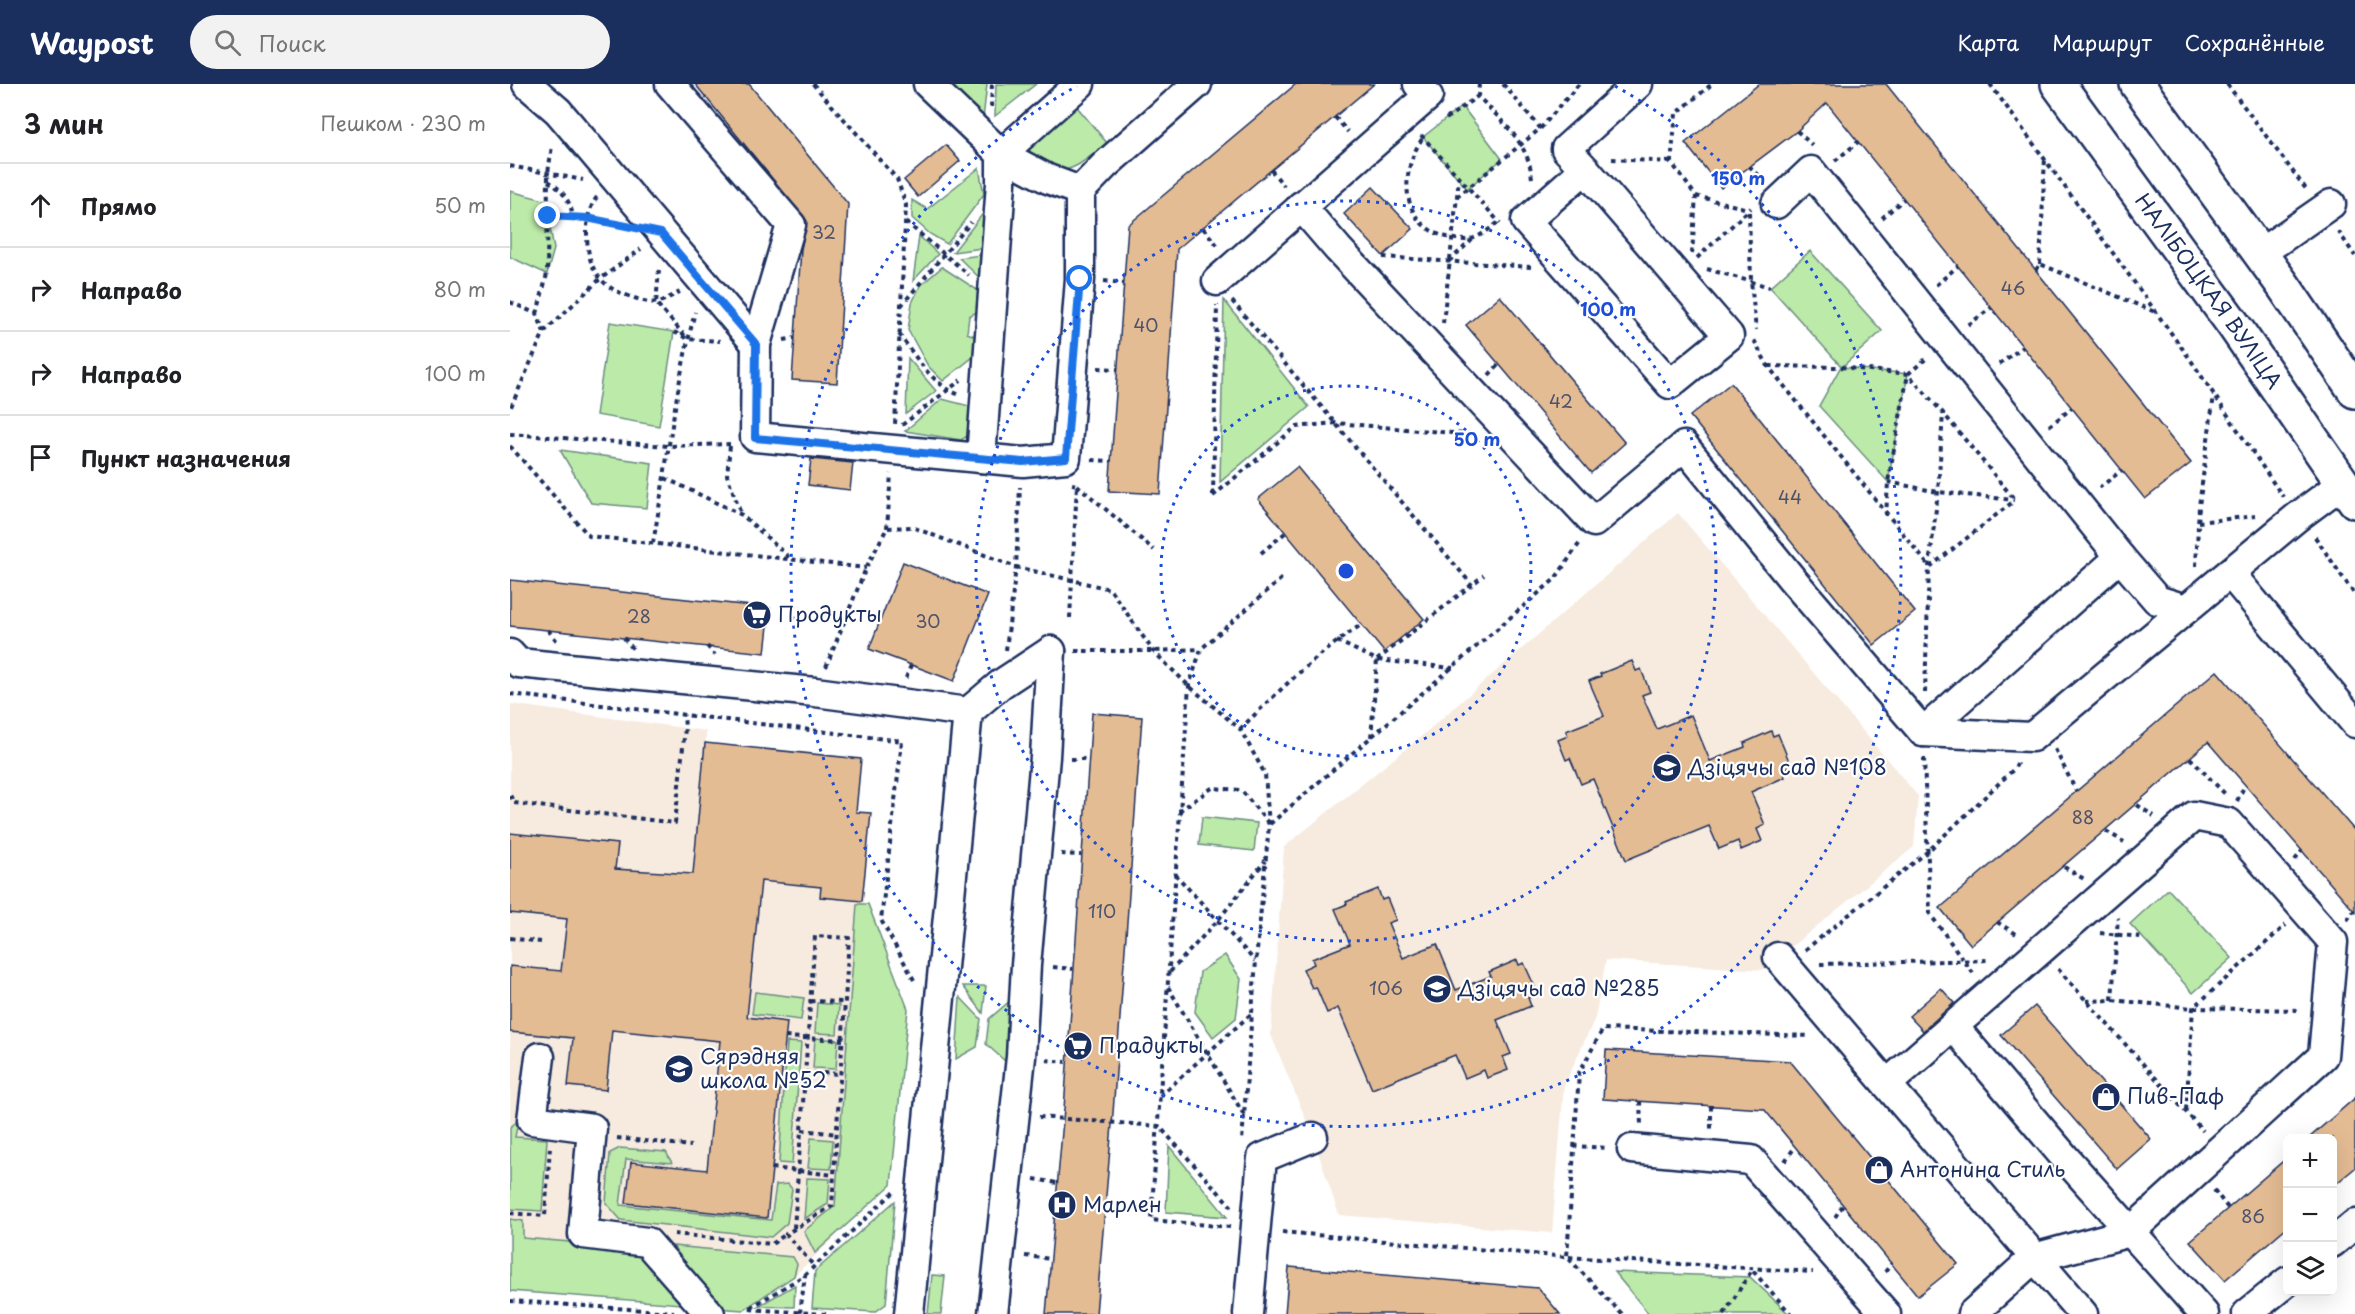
<!DOCTYPE html>
<html lang="ru">
<meta charset="utf-8">
<style>
:root{--surface:#fff;--page:#f2f2f2;--text:#202124;--muted:#757577;--line:#e0e0e0;--accent:#1b2f5e}
body{margin:0;font-family:"Playpen Sans",sans-serif;background:var(--page);color:var(--text)}
.controls{position:absolute;right:18px;bottom:18px;display:grid;overflow:hidden;border-radius:9px;box-shadow:0 6px 24px #0002}
.controls button{width:54px;height:54px;display:grid;place-items:center;padding:0;border:0;border-bottom:2px solid var(--line);background:var(--surface);color:var(--text);font:30px sans-serif}
.stop{position:absolute;width:18px;height:18px;margin:-14px;border:4px solid #1a73e8;border-radius:50%;background:#fff}
.stop.end{background:#1a73e8;border-color:#fff;box-shadow:0 2px 6px #0008}
.list{margin:0;padding:0;list-style:none}
h2{display:flex;justify-content:space-between;align-items:center;height:78px;margin:0;padding:0 24px;font-size:26px}
h2 small{font-size:20px;font-weight:400;color:var(--muted)}
.list li{display:grid;grid-template-columns:39px 1fr auto;gap:18px;align-items:center;box-sizing:border-box;height:84px;padding:0 24px;border-top:2px solid var(--line)}
.list b{display:block;font-size:22px;white-space:nowrap}
.list em{font-size:20px;font-style:normal;color:var(--muted)}
.icon{flex:none;width:33px;height:33px;fill:none;stroke:currentColor;stroke-width:2;stroke-linecap:round;stroke-linejoin:round}
.map{position:relative;flex:none;width:1845px;height:1230px;overflow:hidden}
header{display:flex;align-items:center;gap:36px;box-sizing:border-box;height:84px;padding:0 30px;background:var(--accent);color:#fff}
header strong{font-size:28px}
nav{display:flex;gap:33px;margin-inline-start:auto;font-size:21px}
.search{width:420px;height:54px;background:var(--page);display:flex;align-items:center;gap:15px;box-sizing:border-box;padding:0 21px;border-radius:33px;color:var(--muted);font-size:22px}
main{display:flex}
aside{flex:1;background:var(--surface)}
.map>svg:first-child{display:block}
.built{fill:#f7ebdf}
.green{fill:#bceaa8;stroke:#6c8c83;stroke-width:1.5}
.building{fill:#e4bc94;stroke:#1b2f5e;stroke-width:1.5}
.lines{fill:none;stroke-linecap:round;stroke-linejoin:round}
.minor-casing{stroke:#1b2f5e;stroke-width:33}
.major-casing{stroke:#1b2f5e;stroke-width:38}
.path{stroke:#1b2f5e;stroke-width:4;stroke-dasharray:4.5 4.5;stroke-linecap:butt}
.minor{stroke:#fff;stroke-width:28}
.major{stroke:#fff;stroke-width:33}
.route{stroke:#1a73e8;stroke-width:8}
.ring{fill:none;stroke:#1d4ed8;stroke-width:3;stroke-dasharray:3 6}
.labels{text-anchor:middle;stroke-width:4.5;stroke-linejoin:round;paint-order:stroke}
.number-label{font-size:18px;fill:#4d526c}
.street-label{font-size:21px;fill:#1b2f5e;stroke:#fff}
.poi-label{font-size:21px;fill:#1b2f5e;stroke:#fff;text-anchor:start}
.centre{fill:#1d4ed8;stroke:#fff;stroke-width:3}
.ring-label{font-size:18px;text-anchor:middle;font-weight:bold;fill:#1d4ed8;stroke:#fff;stroke-width:4.5;stroke-linejoin:round;paint-order:stroke}
</style>
<header>
<strong>Waypost</strong>
<div class="search"><svg class="icon" aria-label="search" viewBox="0 0 24 24"><circle cx="10" cy="10" r="6"/><path d="M15 15l6 6"/></svg>Поиск</div>
<nav><a>Карта</a><a>Маршрут</a><a>Сохранённые</a></nav>
</header>
<main>
<aside>
<h2>3 мин<small>Пешком · 230 m</small></h2>
<ul class="list">
<li><svg class="icon" aria-label="ahead" viewBox="0 0 24 24"><path d="M12 20V5M6 11l6-6 6 6"/></svg><div><b>Прямо</b></div><em>50 m</em></li>
<li><svg class="icon" aria-label="right" viewBox="0 0 24 24"><path d="M7 20v-9h11M14 6l5 5-5 5"/></svg><div><b>Направо</b></div><em>80 m</em></li>
<li><svg class="icon" aria-label="right" viewBox="0 0 24 24"><path d="M7 20v-9h11M14 6l5 5-5 5"/></svg><div><b>Направо</b></div><em>100 m</em></li>
<li><svg class="icon" aria-label="arrive" viewBox="0 0 24 24"><path d="M6 21V4h12l-3 4 3 4H6"/></svg><div><b>Пункт назначения</b></div></li>
</ul>
</aside>
<div class="map">
<svg width="1845" height="1230" viewBox="0 0 1845 1230">
<rect width="100%" height="100%" fill="#fff"/>
<filter id="ink" filterUnits="userSpaceOnUse"><feTurbulence type="fractalNoise" baseFrequency=".0167" numOctaves="2"/><feDisplacementMap in="SourceGraphic" scale="12" xChannelSelector="R" yChannelSelector="G"/><feConvolveMatrix kernelMatrix="1 2 1 2 8 2 1 2 1" color-interpolation-filters="sRGB"/></filter>
<g filter="url(#ink)">
<!-- built -->
<g class="built">
<path d="M1168,429L1408,712L1404,763L1253,886L1096,876L1085,934L1054,1002L1042,1149L829,1131L803,1053L761,951L774,763L907,656Z"/>
<path d="M0,620L196,647V659L351,675L346,727L361,729L325,1153L284,1192L0,1163Z"/>
</g>
<!-- green -->
<g class="green">
<path d="M441,0H477L473,35Z"/>
<path d="M486,0H526L485,32Z"/>
<path d="M563,18L597,59C583,70 562,91 543,86C535,85 526,76 520,71L519,57Z"/>
<path d="M952,22L992,75L957,105L913,53Z"/>
<path d="M469,84L474,110L437,160L420,150L402,134V116L417,125Z"/>
<path d="M0,107L38,117V132L44,165L37,190L0,173Z"/>
<path d="M478,123L479,163L443,168Z"/>
<path d="M409,152L428,170L403,197Z"/>
<path d="M1300,167L1372,247L1332,283L1398,290L1378,398L1309,322L1331,282L1260,203Z"/>
<path d="M477,170V201L449,174Z"/>
<path d="M432,183L472,209L469,227L459,232L457,249L468,253L463,273L433,297L418,282L398,246L402,219L410,202Z"/>
<path d="M714,216L799,323L710,398Z"/>
<path d="M100,238L164,248L149,342L86,331Z"/>
<path d="M398,274L426,307L396,330Z"/>
<path d="M432,315L467,324L464,348L451,356L395,347Z"/>
<path d="M50,366L142,379L137,424L81,419Z"/>
<path d="M692,733L747,739L744,767L689,761Z"/>
<path d="M1658,805L1722,874L1683,909L1620,840Z"/>
<path d="M347,820H358L398,925L381,1101L305,1169L294,1147L325,1122Z"/>
<path d="M715,871L731,895L726,934L703,953L685,928L690,888Z"/>
<path d="M453,902H476L473,929Z"/>
<path d="M245,908L294,914L291,936L242,930Z"/>
<path d="M450,913L471,935L467,963L446,975Z"/>
<path d="M501,916L496,978L476,960L479,935Z"/>
<path d="M307,919L329,921L327,950L305,949Z"/>
<path d="M305,954L328,956L326,985L303,984Z"/>
<path d="M277,958L291,959L282,1080L269,1079Z"/>
<path d="M8,1037L5,1053L37,1055L32,1127L0,1125V1043Z"/>
<path d="M301,1054L323,1056L321,1085L298,1084Z"/>
<path d="M659,1062L717,1133L656,1128Z"/>
<path d="M110,1064L156,1068L162,1079L116,1075L110,1121L261,1136L266,1101L278,1100L282,1105L277,1139L261,1153L111,1136L96,1119L100,1069Z"/>
<path d="M297,1094L320,1095L318,1120L294,1135Z"/>
<path d="M385,1117L376,1220L365,1228L302,1224L305,1187Z"/>
<path d="M0,1135L13,1137V1154L131,1164L171,1220L0,1207Z"/>
<path d="M163,1162L283,1173L287,1180L284,1192L233,1226L205,1224Z"/>
<path d="M1104,1188L1240,1193L1279,1230H1139Z"/>
<path d="M422,1191L435,1192L431,1230H418Z"/>
<path d="M285,1201L284,1223L248,1222Z"/>
</g>
<!-- building -->
<g class="building">
<path d="M185,0H239L338,120L327,299L282,296L291,165L297,137Z"/>
<path d="M786,0H864L667,165L650,410L599,407L618,141Z"/>
<path d="M1249,0H1376L1681,379L1635,415L1317,19L1287,47L1211,104L1175,59Z"/>
<path d="M436,61L450,77L408,113L394,96Z"/>
<path d="M863,103L903,145L873,172L834,130Z"/>
<path d="M990,212L1115,359L1081,389L956,241Z"/>
<path d="M1221,299L1405,528L1364,561L1180,332Z"/>
<path d="M301,375L343,379L340,406L298,401Z"/>
<path d="M787,383L914,535L874,568L748,415Z"/>
<path d="M393,478L478,511L444,597L359,565Z"/>
<path d="M0,496L260,524L255,569L0,542Z"/>
<path d="M1122,577L1126,587L1131,585L1140,608L1132,611L1147,645L1181,631L1200,677L1235,663L1234,659L1261,647L1263,652L1268,650L1281,682L1272,686L1275,693L1241,708L1255,741L1247,745L1252,757L1231,766L1228,757L1209,765L1199,742L1116,776L1083,695L1071,700L1060,674L1056,676L1048,656L1058,652L1056,647L1094,632L1079,597L1091,592L1090,590Z"/>
<path d="M1707,587L1845,747V828L1698,658L1461,861L1430,824Z"/>
<path d="M582,629L632,633L603,1029L586,1230H536L554,1025Z"/>
<path d="M195,659L351,675L346,728L361,729L352,817L310,813L311,803L251,797L237,933L277,938L257,1134L116,1119L121,1078L197,1086L210,957L102,946L96,1006L58,1002L63,954L0,948V882L51,887L57,835L0,829V749L108,760L105,785L183,790Z"/>
<path d="M868,805L872,816L877,814L886,836L878,839L893,874L927,860L946,906L981,892L979,888L1007,876L1009,881L1014,879L1028,910L1018,914L1021,922L987,936L1001,970L993,973L998,986L977,994L974,986L955,994L945,971L862,1005L828,924L817,929L806,903L802,904L793,885L804,880L802,875L840,860L825,825L837,820L836,818Z"/>
<path d="M1431,904L1444,919L1413,947L1399,932Z"/>
<path d="M1525,922L1641,1055L1607,1085L1491,951Z"/>
<path d="M1096,966L1280,977L1448,1180L1408,1212L1254,1025L1093,1015Z"/>
<path d="M1845,1014V1084L1822,1103V1054H1799Z"/>
<path d="M1778,1073V1142L1715,1196L1680,1157Z"/>
<path d="M779,1183L1028,1204L1050,1230H775Z"/>
</g>
<g class="lines">
<!-- minor casing -->
<g class="minor-casing">
<g id="minor">
<path d="M17,0L48,27L246,260"/>
<path d="M160,0L281,141L246,260L245,353L513,378L556,374L570,195V107L595,81L687,0"/>
<path d="M418,0L491,70L570,0"/>
<path d="M1075,85L1016,137L1160,300L1219,252L1075,85L1056,65L1128,0"/>
<path d="M1266,120L1301,87L1610,473L1647,516L1676,525"/>
<path d="M791,122L828,165L1084,438L1174,362L1282,495L1413,648L1522,653L1786,434L1833,399"/>
<path d="M1749,170L1821,120"/>
<path d="M707,197L918,12L908,0"/>
<path d="M471,374L491,99V70L538,95L570,107"/>
<path d="M1720,489L1845,639"/>
<path d="M0,570L8,579L305,608L458,628L491,600L541,567"/>
<path d="M1413,648L1610,473"/>
<path d="M1268,873L1573,1230"/>
<path d="M1444,943L1557,1076L1694,1230"/>
<path d="M30,973L22,1036L82,1044L73,1150L137,1158L200,1230"/>
<path d="M1377,1000L1684,732L1719,739L1823,858L1813,972L1620,1148L1524,1174L1462,1230"/>
<path d="M1122,1065L1241,1076L1376,1230"/>
<path d="M1822,1159L1845,1140"/>
<path d="M399,1230L458,628"/>
<path d="M483,1230L511,973L516,881L535,673L541,567"/>
<path d="M738,1230L752,1074L803,1053"/>
<path d="M1737,1230L1778,1197"/>
</g>
</g>
<!-- major casing -->
<g class="major-casing">
<g id="major">
<path id="s1" d="M1548,0L1723,240L1845,417"/>
<path d="M1627,0L1773,201L1845,307"/>
</g>
</g>
<!-- path -->
<g class="path">
<path d="M303,0L387,95L396,121L385,341"/>
<path d="M969,0L968,12C991,37 1021,60 1022,97"/>
<path d="M993,0L1031,45"/>
<path d="M1480,0L1680,275L1773,413"/>
<path d="M1717,0L1796,105"/>
<path d="M481,23L482,0"/>
<path d="M825,33L838,48"/>
<path d="M936,35L968,12"/>
<path d="M1287,47L1302,61"/>
<path d="M911,51L990,139"/>
<path d="M912,55C889,89 890,141 937,153C945,155 957,158 964,154C974,150 984,142 991,136"/>
<path d="M1102,75L1161,78"/>
<path d="M1325,77L1348,58"/>
<path d="M0,82L73,96"/>
<path d="M1239,82L1254,96"/>
<path d="M761,86L774,102"/>
<path d="M38,97C52,105 61,118 63,133"/>
<path d="M1186,112L1238,125"/>
<path d="M87,113C79,124 77,135 77,148C77,183 88,203 122,213C129,216 141,220 149,218C156,216 163,211 170,208"/>
<path d="M947,113L1031,44L1069,0"/>
<path d="M1239,128L1241,197L1246,246"/>
<path d="M38,132L77,134L109,141"/>
<path d="M1372,134L1394,115"/>
<path d="M396,138L459,191"/>
<path d="M693,144L708,162"/>
<path d="M1828,147L1845,172"/>
<path d="M1182,170L1186,112L1161,78L1166,30L1202,0"/>
<path d="M873,173L1021,183"/>
<path d="M1187,174L1241,124"/>
<path d="M939,177L962,156"/>
<path d="M1530,180L1535,73"/>
<path d="M1197,185L1260,203"/>
<path d="M149,186L146,219L175,252"/>
<path d="M1526,186L1530,180L1645,228"/>
<path d="M594,197L614,199"/>
<path d="M1426,201L1448,182"/>
<path d="M722,217L962,501"/>
<path d="M0,218L27,230L34,248L0,325"/>
<path d="M391,222L461,138"/>
<path d="M27,230L37,190L38,89L42,62"/>
<path d="M933,239L949,94"/>
<path d="M1458,241L1481,224"/>
<path d="M34,248L89,196L131,165"/>
<path d="M164,248L178,255L210,257"/>
<path d="M389,250C407,274 421,300 450,311"/>
<path d="M274,256L285,254"/>
<path d="M1244,256L1258,282L1419,482"/>
<path d="M1489,280L1513,263"/>
<path d="M1259,282L1330,283L1398,290L1433,329L1505,416"/>
<path d="M588,284L608,285"/>
<path d="M979,291L989,280"/>
<path d="M392,341L451,296"/>
<path d="M1539,342L1562,324"/>
<path d="M0,350L158,362L220,360"/>
<path d="M0,362L79,452L356,484"/>
<path d="M220,362L217,391L231,430"/>
<path d="M582,376L601,377"/>
<path d="M155,394L232,431L281,475"/>
<path d="M1378,398L1428,408L1504,416"/>
<path d="M567,401L644,466"/>
<path d="M1589,404L1612,386"/>
<path d="M703,411L707,221"/>
<path d="M703,412L786,343L826,339L966,351"/>
<path d="M1376,432L1378,398L1398,290L1417,274"/>
<path d="M1688,438L1746,432"/>
<path d="M377,444L381,390"/>
<path d="M1805,453L1845,511"/>
<path d="M143,459C157,382 165,304 185,228"/>
<path d="M751,469L775,449"/>
<path d="M1686,482L1689,422L1704,311"/>
<path d="M1420,483L1504,417"/>
<path d="M560,534L567,401L562,400"/>
<path d="M38,546L47,557"/>
<path d="M114,554L123,565"/>
<path d="M827,557L867,576L861,654"/>
<path d="M197,562L205,571"/>
<path d="M496,566L506,483L510,403"/>
<path d="M565,567H643L691,565"/>
<path d="M867,576L974,491"/>
<path d="M868,576L943,584"/>
<path d="M316,583L356,484L377,444L402,443L506,483L600,505L643,567L679,602L730,645L755,690L759,741L746,877L732,1057"/>
<path d="M396,594L401,581"/>
<path d="M1415,609L1419,483L1428,408L1433,329"/>
<path d="M0,610L392,657L371,836L404,896"/>
<path d="M730,645C768,608 806,570 851,541"/>
<path d="M1545,665L1566,707"/>
<path d="M1414,674L1420,830L1463,889"/>
<path d="M1680,674L1717,712"/>
<path d="M561,675H578"/>
<path d="M0,711L4,719L165,739L175,644L174,631"/>
<path d="M1727,717L1735,701"/>
<path d="M1627,721L1644,732"/>
<path d="M669,727L702,704L731,706L759,740"/>
<path d="M760,740L1045,495L1071,457"/>
<path d="M1596,747L1614,758"/>
<path d="M551,770L571,771"/>
<path d="M1785,776L1792,767"/>
<path d="M1554,783L1574,795"/>
<path d="M665,790L745,877"/>
<path d="M1837,836L1844,827"/>
<path d="M1487,838L1508,851"/>
<path d="M1590,849L1631,853"/>
<path d="M0,854L31,858"/>
<path d="M1295,866L1417,768L1505,684L1508,677"/>
<path d="M1310,880L1479,876"/>
<path d="M543,883L563,885"/>
<path d="M1548,885L1693,1047"/>
<path d="M660,888L709,835L755,777"/>
<path d="M658,903L734,1031"/>
<path d="M1602,916L1608,833"/>
<path d="M300,917L335,918"/>
<path d="M1576,917L1602,916L1683,924L1790,926"/>
<path d="M275,953L333,956"/>
<path d="M536,976L556,978"/>
<path d="M295,988L330,990"/>
<path d="M650,1012L742,929"/>
<path d="M1130,1017L1131,1041"/>
<path d="M1201,1022V1048"/>
<path d="M1676,1026L1683,924L1776,841"/>
<path d="M529,1033L649,1042L722,1123"/>
<path d="M292,1046L327,1050"/>
<path d="M107,1054L181,1062"/>
<path d="M1063,1062L1097,1064"/>
<path d="M1275,1077L1285,1063"/>
<path d="M262,1084L324,1091"/>
<path d="M524,1095L547,1099"/>
<path d="M1704,1106L1718,1124"/>
<path d="M0,1129L35,1132L40,1063"/>
<path d="M1325,1133L1333,1121"/>
<path d="M720,1143L641,1136L679,602L691,565L772,494"/>
<path d="M284,1144L305,852L339,854L322,1122L276,1150L304,1182"/>
<path d="M772,1148L1057,1173L1303,1188"/>
<path d="M164,1150L262,1160L276,1150"/>
<path d="M515,1172L541,1175"/>
<path d="M1375,1188L1382,1179"/>
<path d="M0,1217L164,1228"/>
<path d="M290,1229L295,1191"/>
<path d="M316,1230L238,1225L295,1191L385,1107"/>
<path d="M1112,1230L1057,1173L1069,989L1093,945L1301,952"/>
<path d="M1214,1230L1242,1186L1281,1230"/>
</g>
<!-- minor -->
<use href="#minor" class="minor"/>
<!-- major -->
<use href="#major" class="major"/>
</g>
</g>
<g class="lines" filter="url(#ink)">
<!-- route -->
<path class="route" d="M38,132L77,134L151,149L246,260L245,354L513,378L556,374L570,195"/>
</g>
<!-- distance rings -->
<g class="ring">
<circle cx="836" cy="487" r="185"/>
<circle cx="836" cy="487" r="370"/>
<path d="M1105 2A555 555 0 1 1 567 2"/>
</g>
<!-- icons -->
<defs>
<g id="supermarket-disc" transform="scale(1.5)"><circle r="9.5" fill="#1b2f5e" stroke="#fff"/><path d="M-6-5.5h2.5l.6 2H6L4.5 2H-2.5L-4.4-4H-6ZM-1.5 3.2a1.3 1.3 0 1 0 .1 0ZM3 3.2a1.3 1.3 0 1 0 .1 0Z" fill="#fff"/></g>
<g id="school-disc" transform="scale(1.5)"><circle r="9.5" fill="#1b2f5e" stroke="#fff"/><path d="M0-5L7-2L0 1L-7-2ZM-4 1L0 2.5L4 1V4Q0 6-4 4Z" fill="#fff"/></g>
<g id="shop-disc" transform="scale(1.5)"><circle r="9.5" fill="#1b2f5e" stroke="#fff"/><path d="M-5-2.5h2.3a2.7 3.5 0 0 1 5.4 0H5L5.5 6h-11ZM-1.5-2.5h3a1.5 2.3 0 0 0-3 0Z" fill="#fff"/></g>
<g id="hospital-disc" transform="scale(1.5)"><circle r="9.5" fill="#1b2f5e" stroke="#fff"/><path d="M-5-5h3v3.5h4V-5h3V5h-3V1.5h-4V5h-3Z" fill="#fff"/></g>
</defs>
<g fill-rule="evenodd">
<use href="#supermarket-disc" x="247" y="531"/>
<use href="#school-disc" x="1157" y="684"/>
<use href="#school-disc" x="927" y="905"/>
<use href="#supermarket-disc" x="568" y="962"/>
<use href="#school-disc" x="169" y="985"/>
<use href="#shop-disc" x="1596" y="1013"/>
<use href="#shop-disc" x="1369" y="1086"/>
<use href="#hospital-disc" x="552" y="1121"/>
</g>
<g class="labels">
<!-- number labels -->
<g class="number-label">
<text x="314" y="155">32</text>
<text x="1503" y="211">46</text>
<text x="636" y="248">40</text>
<text x="1051" y="324">42</text>
<text x="1280" y="420">44</text>
<text x="129" y="539">28</text>
<text x="418" y="544">30</text>
<text x="1573" y="740">88</text>
<text x="592" y="834">110</text>
<text x="876" y="911">106</text>
<text x="1743" y="1139">86</text>
</g>
<!-- street labels -->
<g class="street-label">
<text dy="7" stroke="none"><textPath href="#s1" startOffset="256">НАЛІБОЦКАЯ ВУЛІЦА</textPath></text>
</g>
<!-- poi labels -->
<g class="poi-label">
<text x="268" y="538">Продукты</text>
<text x="1178" y="691">Дзіцячы сад №108</text>
<text x="948" y="912">Дзіцячы сад №285</text>
<text x="589" y="969">Прадукты</text>
<text x="190" y="980">Сярэдняя<tspan x="190" dy="24">школа №52</tspan></text>
<text x="1617" y="1020">Пив-Паф</text>
<text x="1390" y="1093">Антонина Стиль</text>
<text x="573" y="1128">Марлен</text>
</g>
</g>
<circle cx="836" cy="487" r="9" class="centre"/>
<g class="ring-label">
<text x="1228" y="101">150 m</text>
<text x="1098" y="232">100 m</text>
<text x="967" y="362">50 m</text>
</g>
</svg>
<div class="controls">
<button>+</button>
<button>−</button>
<button><svg class="icon" aria-label="layers" viewBox="0 0 24 24"><path d="M12 4l9 5-9 5-9-5zM3 14l9 5 9-5"/></svg></button>
</div>
<div class="stop" style="left:570px;top:195px"></div>
<div class="stop end" style="left:38px;top:132px"></div>
</div>
</main>
